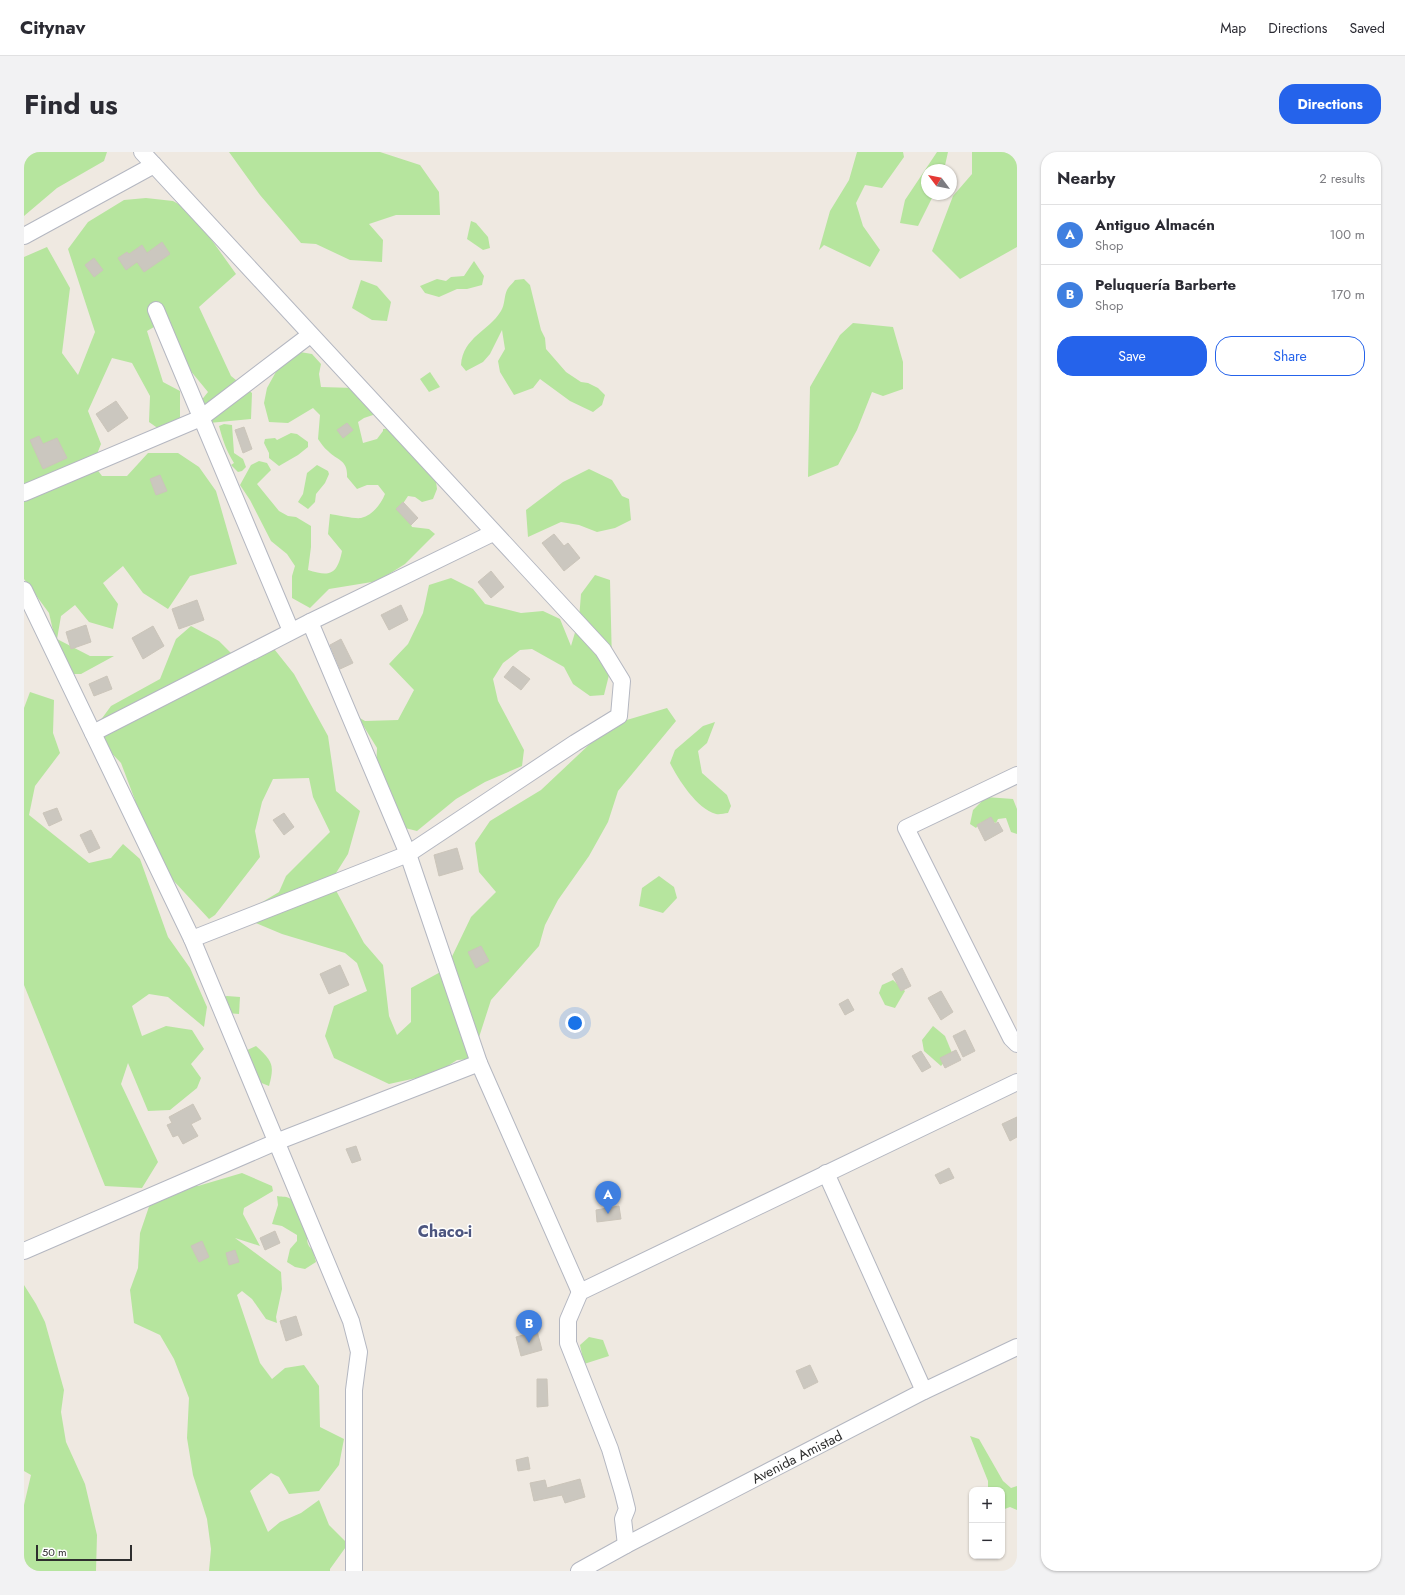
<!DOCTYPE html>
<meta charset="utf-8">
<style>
:root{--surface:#fff;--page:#f2f2f3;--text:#2b2b33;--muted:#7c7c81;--line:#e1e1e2;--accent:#2563eb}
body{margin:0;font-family:Jost,sans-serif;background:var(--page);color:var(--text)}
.controls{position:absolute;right:12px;bottom:12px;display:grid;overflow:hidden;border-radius:8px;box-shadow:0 1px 3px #0004}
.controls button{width:36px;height:36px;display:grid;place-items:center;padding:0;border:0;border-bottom:1px solid var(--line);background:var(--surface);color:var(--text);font:20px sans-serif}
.compass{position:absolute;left:897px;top:12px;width:36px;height:36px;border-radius:50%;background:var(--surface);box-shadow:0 1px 3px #0004;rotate:302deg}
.scale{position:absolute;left:12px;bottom:10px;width:96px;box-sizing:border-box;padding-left:4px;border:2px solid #2e2e2e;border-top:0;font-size:11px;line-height:14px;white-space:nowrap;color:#2e2e2e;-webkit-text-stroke:3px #fff;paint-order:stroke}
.you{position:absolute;left:551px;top:871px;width:14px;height:14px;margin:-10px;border:3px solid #fff;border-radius:50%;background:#1a73e8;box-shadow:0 0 0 6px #1a73e833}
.badge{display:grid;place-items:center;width:26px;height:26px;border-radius:50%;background:var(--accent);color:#fff;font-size:13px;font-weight:700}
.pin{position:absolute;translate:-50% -33px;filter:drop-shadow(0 1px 2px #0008)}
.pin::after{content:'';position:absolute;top:21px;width:14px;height:12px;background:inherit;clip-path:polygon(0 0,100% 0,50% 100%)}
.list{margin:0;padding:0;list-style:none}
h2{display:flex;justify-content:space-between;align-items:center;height:52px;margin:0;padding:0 16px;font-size:17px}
h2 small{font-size:13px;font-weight:400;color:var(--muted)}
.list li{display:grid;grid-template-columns:26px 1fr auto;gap:12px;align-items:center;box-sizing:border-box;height:60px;padding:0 16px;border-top:1px solid var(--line)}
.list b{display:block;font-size:15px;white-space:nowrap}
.list p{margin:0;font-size:13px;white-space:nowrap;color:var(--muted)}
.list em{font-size:13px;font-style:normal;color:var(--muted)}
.actions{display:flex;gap:8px;padding:12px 16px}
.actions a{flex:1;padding:9px 0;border:1px solid var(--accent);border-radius:16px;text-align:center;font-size:14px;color:var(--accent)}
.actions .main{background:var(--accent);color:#fff}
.map{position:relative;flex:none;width:993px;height:1419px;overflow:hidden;border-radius:16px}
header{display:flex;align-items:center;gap:24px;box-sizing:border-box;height:56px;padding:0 20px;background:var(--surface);border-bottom:1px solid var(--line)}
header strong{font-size:19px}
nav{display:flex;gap:22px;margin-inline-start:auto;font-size:14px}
.intro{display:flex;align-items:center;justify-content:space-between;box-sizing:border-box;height:96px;padding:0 24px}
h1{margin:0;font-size:28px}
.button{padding:10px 18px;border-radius:16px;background:var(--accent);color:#fff;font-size:14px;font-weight:700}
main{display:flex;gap:24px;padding:0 24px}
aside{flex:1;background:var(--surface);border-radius:16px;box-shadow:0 1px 3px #0004}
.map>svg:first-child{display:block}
.green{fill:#b6e59e}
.building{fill:#cbc7bf;stroke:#cbc5ba}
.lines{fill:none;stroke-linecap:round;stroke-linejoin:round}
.minor-casing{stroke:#b4b7c1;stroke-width:18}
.minor{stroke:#fff;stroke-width:16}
.labels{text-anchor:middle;stroke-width:3;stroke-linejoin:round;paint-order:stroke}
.street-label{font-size:14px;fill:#2e2e2e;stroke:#fff}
.quarter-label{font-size:16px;font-weight:bold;fill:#4d5680;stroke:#fff}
</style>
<header>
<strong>Citynav</strong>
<nav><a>Map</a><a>Directions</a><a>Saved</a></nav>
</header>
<div class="intro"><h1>Find us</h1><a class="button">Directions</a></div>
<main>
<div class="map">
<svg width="993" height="1419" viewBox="0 0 993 1419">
<rect width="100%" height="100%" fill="#efe9e1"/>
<!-- green -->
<g class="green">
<path d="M0,0H83L80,9L33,36L0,64Z"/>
<path d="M205,0H356L396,13L415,40L416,63H372L345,72L359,88L358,110L326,108L292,92L277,91L236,43Z"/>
<path d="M833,0H879L880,5L858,36L841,33L832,51L839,74L856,98L846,115L800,93L795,98L806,59L825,28Z"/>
<path d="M913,0H924L920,18H903V42H910L894,74L876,71L881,48Z"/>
<path d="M948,0H993V95L936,127L908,99L929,44L948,22Z"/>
<path d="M122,46L149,49L167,59L212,122L175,155L207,224L228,241L227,267L185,271L176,250L184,240L156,206L137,171L123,179L139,230L156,239V266L142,282L125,270L126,244L108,211L88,206L64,259L77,292L69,312L78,324H103L124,301H154L175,315L192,339L213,412L166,424L144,457L119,441L99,414L79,431L94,452L89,477L65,470L51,453L37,464L33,487L66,504H90L57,522H39L25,461L0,427V105L23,95L46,136L38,201L54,223L71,180L44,97L64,70L100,48Z"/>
<path d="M447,69L452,71L464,85L466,96L459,98L443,87Z"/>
<path d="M450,109L460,124L458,133L443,137H433L415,145L401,141L396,134L413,127L422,129L427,125L440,124Z"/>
<path d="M500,127L506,133L517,178L521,186L522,197L542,220L557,230L564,231L574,236L581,243L578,253L569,260L546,249L516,227L509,236L490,243L476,220L474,209L481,197L478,178L466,202L459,210L442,219L437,213C439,185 465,179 477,159C481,153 480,144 483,138C485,134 489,131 491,128Z"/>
<path d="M337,128L353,134L367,150L363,169L348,168L328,156Z"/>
<path d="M829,171L869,175L879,210V237L859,244L848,240L833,278L814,313L784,325L786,235L816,183Z"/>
<path d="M276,200L288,202L297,212L295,222L297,235L330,236L352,262L340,266L334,270L339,291L353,287L359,279V277L369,276L411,322L413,337L409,347L398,350L391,345L384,344L378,353L388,375L405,377L411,382L381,412L354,429L305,437L286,456L268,446V424L271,414L263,402L247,389L226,348L216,333L227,313L235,309L243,311L247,318L233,332L255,359L264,364L272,365L287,374V395L284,418C306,425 313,423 318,399L304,382L306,362C313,363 331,367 337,366C349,363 357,352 361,342L354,333H343L333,337L323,325C324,308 314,309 304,299C300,296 297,291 294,287L296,263L289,256L264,271L245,270L240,251L243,236L259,207Z"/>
<path d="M406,220L416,235L405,240L396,227Z"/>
<path d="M200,272L208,273L210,301L219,307L222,315L218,319L214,320L207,313L210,311C202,298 199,289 195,274Z"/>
<path d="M267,281L273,282L284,290V295L274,303L255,314L245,306V301L240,291L241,287L251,286L253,288Z"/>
<path d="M293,313L304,319L305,322L301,331L292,342L291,350L284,357L274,350L279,342L283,321Z"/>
<path d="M565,317L588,328L598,344L605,347L607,368L591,376L573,380L555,373L537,370L504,385L502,358L539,330Z"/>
<path d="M571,423L586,428L588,511L580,543L566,544L549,532L540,515L508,497L496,498L479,511L469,527L474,549L500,598L498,614L461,630L432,647L393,679L373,674L352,618L353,596L334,565L341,569L374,568L390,538L365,512L384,492L399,461L405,433L427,426L449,437L461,452L497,461L519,459L536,467L547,494L555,467L557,442Z"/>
<path d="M167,474L195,489L210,504L243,488L270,522L304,584L312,639L336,659L324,702L307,729L340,791L359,813L365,864L373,883L387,870V836L422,817L447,765L472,740L455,720L451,691L466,669L517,638L586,573L643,556L652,569L594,639L584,670L565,704L534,748L521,773L515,794L467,848L448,907L433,908L419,917L406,923L365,932L310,906L301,884L310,854L343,839L333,811L321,801L258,782L215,764L255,740L262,724L306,680L289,645L285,626L249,627L238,650L231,679L236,705L191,763L185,767L111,687V648L97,611L75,588L76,569L87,554L136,527L152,487Z"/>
<path d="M6,540L30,548L29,581L36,601L11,634L5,663L65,711L87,706L99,692L116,707L144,785L166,816L183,855L180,875L144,845L125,842L108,854L118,884L142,874L168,878L180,897L167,912L177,926L173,936L146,958L124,959L104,911L97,932L134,1010L118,1036L81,1034L0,833V556Z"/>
<path d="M691,570L683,591L674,599L678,621L703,643L707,654L704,661C700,661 696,663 692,662C673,657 654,627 646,611L651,598L679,574Z"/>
<path d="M962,645L989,647L993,657V682L987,680L982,666L974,667L972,671L965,668L956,671L952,676L946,672L949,658Z"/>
<path d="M635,724L650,735L653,746L639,761L615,754L618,736Z"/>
<path d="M869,828L881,839L871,856L861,853L855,841L858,833Z"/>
<path d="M203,844L216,845L215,862L203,861L197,845Z"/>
<path d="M909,874L921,884L928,901L917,914L900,899L898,888Z"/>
<path d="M232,894C248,909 251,912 245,934L230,928L219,900Z"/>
<path d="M218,1021L248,1034L249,1039L220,1056L219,1062L236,1094L211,1086L257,1120L258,1137L252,1165L253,1171L242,1167L228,1147L218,1139L213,1143L236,1211L248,1227L261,1216L280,1213L295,1234L296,1275L320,1287L315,1313L295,1339L265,1342L255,1325L247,1321L226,1339L244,1380L256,1370L277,1361L295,1348L305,1373L324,1392L306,1417V1419H185L187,1397L183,1367L169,1323L163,1286L165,1246L150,1207L136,1183L110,1171L106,1138L114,1116L116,1081L131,1037L144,1027L174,1034Z"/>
<path d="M253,1044C256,1045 262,1044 265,1046C272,1049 282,1074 283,1082C283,1089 283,1094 289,1098L292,1110L281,1117L271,1115L263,1110L266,1097L273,1089V1083L258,1074L248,1072L254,1053Z"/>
<path d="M0,1133L12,1152L21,1170L40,1238L37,1260L42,1290L61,1332L73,1383L72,1419H0V1353L7,1323L0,1319Z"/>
<path d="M565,1185L579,1188L585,1204L560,1212L556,1193Z"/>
<path d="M946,1284L955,1287L979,1329L987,1336L993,1334V1358L986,1355L978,1358V1338H964V1329Z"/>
</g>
<!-- building -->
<g class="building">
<path d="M138,90L146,102L120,120L113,110L102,118L94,106L103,100L105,102L118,93L123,101Z"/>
<path d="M70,106L79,118L70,125L61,113Z"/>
<path d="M92,249L104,266L84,280L72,262Z"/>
<path d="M323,271L329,278L319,286L313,278Z"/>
<path d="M220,275L228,297L219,301L211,278Z"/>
<path d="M15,284L19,292L33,286L43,306L19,317L6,288Z"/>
<path d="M136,323L143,339L132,343L126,327Z"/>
<path d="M379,350L394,366L387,373L372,357Z"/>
<path d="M530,382L540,394L544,391L556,406L540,419L518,391Z"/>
<path d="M467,419L480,435L467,446L454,430Z"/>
<path d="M173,448L180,468L155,477L148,457Z"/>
<path d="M377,453L384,468L365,478L357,463Z"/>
<path d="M62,473L67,490L47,497L42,480Z"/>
<path d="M129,474L140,494L119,507L108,486Z"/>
<path d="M317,487L329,511L316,517L306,493Z"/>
<path d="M489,514L506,527L497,538L480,525Z"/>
<path d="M83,524L88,537L70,544L65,532Z"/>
<path d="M33,656L38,668L25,674L19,661Z"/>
<path d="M260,661L270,675L260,683L249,668Z"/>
<path d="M967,665L971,672L974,670L979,679L961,689L953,673Z"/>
<path d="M67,678L76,696L65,701L56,683Z"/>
<path d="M433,696L439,717L415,724L410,703Z"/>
<path d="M457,794L465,809L452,816L444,800Z"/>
<path d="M316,813L325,833L305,842L296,822Z"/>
<path d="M878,816L887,834L877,839L868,822Z"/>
<path d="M917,839L929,860L917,868L904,846Z"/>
<path d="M824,847L830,858L821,863L815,852Z"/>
<path d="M941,878L951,899L939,905L929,884Z"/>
<path d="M932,898L937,908L921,916L916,906Z"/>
<path d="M897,899L907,915L898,920L888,904Z"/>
<path d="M169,952L177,967L167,972L174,984L159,992L154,983L149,985L143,973L148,971L145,965Z"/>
<path d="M993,965V985L986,989L978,972Z"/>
<path d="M332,994L337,1008L328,1011L322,997Z"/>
<path d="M925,1016L930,1026L916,1032L911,1023Z"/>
<path d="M595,1054L597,1067L573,1070L572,1058Z"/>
<path d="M251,1079L256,1091L241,1098L236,1086Z"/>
<path d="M178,1089L185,1105L175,1110L167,1094Z"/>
<path d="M211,1098L215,1110L205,1113L202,1101Z"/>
<path d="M272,1164L278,1183L262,1189L256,1169Z"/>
<path d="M513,1179L518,1198L497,1204L492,1185Z"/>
<path d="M786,1213L794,1230L780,1237L772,1219Z"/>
<path d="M513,1227H523L524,1254L513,1255Z"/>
<path d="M504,1305L506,1317L494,1319L492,1308Z"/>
<path d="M556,1327L561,1345L541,1351L538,1343L510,1349L506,1331L521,1328L523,1336Z"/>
</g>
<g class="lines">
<!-- minor casing -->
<g class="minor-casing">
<g id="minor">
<path d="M118,0L579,498L598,529L595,564L551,591L384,702L168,787"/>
<path d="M0,84L130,13"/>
<path d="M132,158L267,479"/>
<path d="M0,341L177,266L286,183"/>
<path d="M0,438L168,787L327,1169L335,1200L330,1238V1419"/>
<path d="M286,470L384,702L455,911L556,1140"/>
<path d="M69,581L286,470L469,381"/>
<path d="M993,623L882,676L987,886L993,892"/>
<path d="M802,1021L900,1239"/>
<path d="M0,1099L252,990L455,911"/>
<path d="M602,1393L599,1367L603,1357L599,1341L586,1297L544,1191V1168L556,1140L993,930"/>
<path d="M555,1419L602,1393L900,1239L993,1195"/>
</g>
</g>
<!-- minor -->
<use href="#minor" class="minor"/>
</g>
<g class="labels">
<!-- street labels -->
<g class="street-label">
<text transform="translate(773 1305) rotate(-27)" y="5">Avenida Amistad</text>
</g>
<!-- quarter labels -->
<g class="quarter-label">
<text x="421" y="1085">Chaco-i</text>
</g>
</g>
</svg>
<div class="controls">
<button>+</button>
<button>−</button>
</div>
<svg class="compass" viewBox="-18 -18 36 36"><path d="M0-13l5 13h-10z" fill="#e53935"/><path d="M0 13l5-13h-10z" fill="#7c7c81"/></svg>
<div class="scale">50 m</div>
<div class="you"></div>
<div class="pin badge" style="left:584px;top:1062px;background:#3f7fe0">A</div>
<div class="pin badge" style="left:505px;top:1191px;background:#3f7fe0">B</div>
</div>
<aside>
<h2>Nearby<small>2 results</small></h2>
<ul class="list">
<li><span class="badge" style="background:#3f7fe0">A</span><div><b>Antiguo Almacén</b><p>Shop</p></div><em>100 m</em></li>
<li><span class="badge" style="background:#3f7fe0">B</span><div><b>Peluquería Barberte</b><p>Shop</p></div><em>170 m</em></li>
</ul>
<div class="actions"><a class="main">Save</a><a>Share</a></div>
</aside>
</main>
